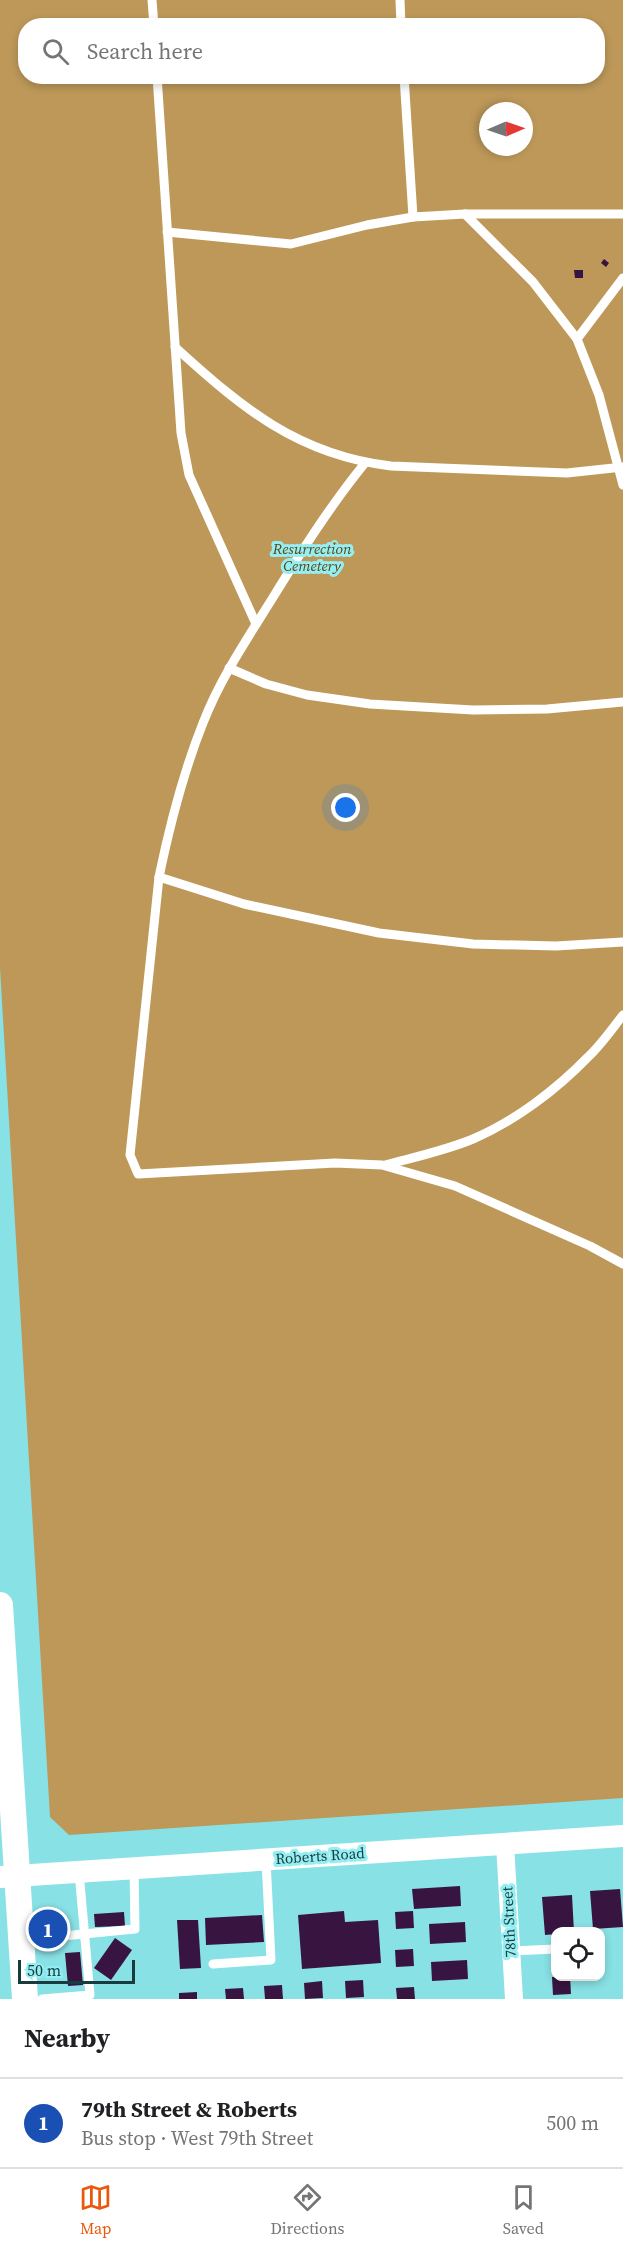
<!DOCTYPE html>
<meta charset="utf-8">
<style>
:root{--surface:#fff;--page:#f6f6f6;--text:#202124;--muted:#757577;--line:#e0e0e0;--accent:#ea580c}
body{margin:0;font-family:"Source Serif 4",serif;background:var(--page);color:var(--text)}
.controls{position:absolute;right:18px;bottom:18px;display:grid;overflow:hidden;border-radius:12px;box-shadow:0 3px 9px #0003}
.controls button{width:54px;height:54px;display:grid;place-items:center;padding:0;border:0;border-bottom:2px solid var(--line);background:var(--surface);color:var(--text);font:30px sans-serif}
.compass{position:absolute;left:479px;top:102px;width:54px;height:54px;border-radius:50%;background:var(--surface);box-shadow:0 3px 9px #0003;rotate:88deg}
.scale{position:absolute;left:18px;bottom:15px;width:117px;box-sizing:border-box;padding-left:6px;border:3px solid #163c3e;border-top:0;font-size:16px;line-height:21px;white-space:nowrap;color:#163c3e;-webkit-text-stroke:4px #95eef2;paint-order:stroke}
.you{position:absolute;left:346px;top:808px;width:21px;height:21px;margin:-15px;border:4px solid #fff;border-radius:50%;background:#1a73e8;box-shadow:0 0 0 9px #1a73e833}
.badge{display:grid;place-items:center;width:39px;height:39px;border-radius:50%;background:var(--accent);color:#fff;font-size:20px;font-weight:700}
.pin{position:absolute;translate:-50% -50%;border:3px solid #fff;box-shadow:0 2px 6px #0006}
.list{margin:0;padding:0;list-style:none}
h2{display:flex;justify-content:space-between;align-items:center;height:78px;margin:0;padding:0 24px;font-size:26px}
h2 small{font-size:20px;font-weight:400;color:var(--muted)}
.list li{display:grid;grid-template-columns:39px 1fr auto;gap:18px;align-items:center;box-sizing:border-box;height:90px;padding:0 24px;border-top:2px solid var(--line)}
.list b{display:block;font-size:22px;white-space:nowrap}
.list p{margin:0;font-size:20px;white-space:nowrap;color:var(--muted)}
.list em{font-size:20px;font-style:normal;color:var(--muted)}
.icon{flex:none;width:33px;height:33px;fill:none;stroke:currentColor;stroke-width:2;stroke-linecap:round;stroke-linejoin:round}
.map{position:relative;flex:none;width:623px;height:1999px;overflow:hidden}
.search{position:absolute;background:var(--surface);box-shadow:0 3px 9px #0003;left:18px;right:18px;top:18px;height:66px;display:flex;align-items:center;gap:15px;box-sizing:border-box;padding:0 21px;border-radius:24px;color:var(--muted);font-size:22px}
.sheet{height:168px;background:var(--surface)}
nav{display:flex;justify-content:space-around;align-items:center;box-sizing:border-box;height:84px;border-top:2px solid var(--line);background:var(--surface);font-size:16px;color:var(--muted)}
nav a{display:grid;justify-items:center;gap:3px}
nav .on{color:var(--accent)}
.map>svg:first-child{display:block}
.green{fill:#bd9859;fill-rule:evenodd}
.building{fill:#381540}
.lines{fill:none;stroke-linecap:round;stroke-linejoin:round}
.service{stroke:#fff;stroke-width:9}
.minor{stroke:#fff;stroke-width:18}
.tertiary{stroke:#fff;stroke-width:22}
.secondary{stroke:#fff;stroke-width:26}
.labels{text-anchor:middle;stroke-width:6;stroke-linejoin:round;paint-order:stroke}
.park-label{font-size:15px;font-style:italic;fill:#5e4413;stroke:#95eef2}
.street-label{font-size:15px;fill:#163c3e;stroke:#95eef2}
</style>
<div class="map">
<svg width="623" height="1999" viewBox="0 0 623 1999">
<rect width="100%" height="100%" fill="#88e1e5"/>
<!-- green -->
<path class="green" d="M0,0H623V1798L69,1835L50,1817L0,968ZM26,26H598V76H26ZM488,111H524V147H488Z"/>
<!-- building -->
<g class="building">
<path d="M604,259L609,263L606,267L601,263Z"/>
<path d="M574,270H583V278H575Z"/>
<path d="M460,1886L461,1906L414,1909L412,1889Z"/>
<path d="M620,1889L623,1927L593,1929L590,1891Z"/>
<path d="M572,1895L574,1932H556V1934L545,1935L542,1897Z"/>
<path d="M344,1911L345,1922L378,1920L381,1963L302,1969L298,1915Z"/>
<path d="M413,1911L414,1928L396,1929L395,1912Z"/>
<path d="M124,1912L125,1926L95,1927L94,1914Z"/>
<path d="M262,1915L264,1942L206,1945L205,1918Z"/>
<path d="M177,1920H198L201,1968L180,1969Z"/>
<path d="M465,1922L466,1942L430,1944L429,1924Z"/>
<path d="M115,1938L132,1950L111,1980L94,1968Z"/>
<path d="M413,1949L414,1966L396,1967L395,1950Z"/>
<path d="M80,1952L83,1985L68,1986L65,1953Z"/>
<path d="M467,1960L468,1979L432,1981L431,1962Z"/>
<path d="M570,1976L571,1994L553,1995L552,1977Z"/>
<path d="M363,1980L364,1997L346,1998L345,1981Z"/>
<path d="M322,1981L323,1998L305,1999L304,1983Z"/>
<path d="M282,1985L283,1999H265L264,1986Z"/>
<path d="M414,1987L415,1999H397L396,1988Z"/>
<path d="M243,1988L244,1999H226L225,1989Z"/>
<path d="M197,1992V1999H179V1993Z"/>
</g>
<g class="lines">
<!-- service -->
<g class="service">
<path d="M152,0L154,26"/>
<path d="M400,0L401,26"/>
<path d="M157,76L181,433L189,475L256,624"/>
<path d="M404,76L413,217"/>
<path d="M465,214L533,282L577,339L599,395L623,485"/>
<path d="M167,232L291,244L367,225L413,217L465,214H623"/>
<path d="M577,339L623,278"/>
<path d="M175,347C242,408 298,455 391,466L567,473L623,467"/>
<path d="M365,463C330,506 301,552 272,599C247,639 220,679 203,723C183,773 170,824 159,877L244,904L379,933L473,944L556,946L623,942"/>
<path d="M229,668L266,684L307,695L370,704L473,710L547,709L623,702"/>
<path d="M159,877L130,1155L138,1174L335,1163L382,1165L455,1186L590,1246L623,1264"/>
<path d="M385,1165C415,1157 444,1151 473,1139C515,1121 556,1090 588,1057C601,1045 612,1029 623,1015"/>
<path d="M22,1940L135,1929L134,1869"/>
<path d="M511,1951L556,1949"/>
<path d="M213,1964L271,1960L266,1860"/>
<path d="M42,1999L90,1995L79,1872"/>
</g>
<!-- minor -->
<path class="minor" d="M505,1844L514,1999"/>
<!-- tertiary -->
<path class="tertiary" d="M0,1877L623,1836"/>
<!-- secondary -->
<path class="secondary" d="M0,1605L25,1999"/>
</g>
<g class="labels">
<!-- park labels -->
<g class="park-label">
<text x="312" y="554">Resurrection<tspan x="312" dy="17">Cemetery</tspan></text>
</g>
<!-- street labels -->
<g class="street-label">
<text transform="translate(320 1856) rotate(-4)" y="5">Roberts Road</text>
<text transform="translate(509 1922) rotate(-93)" y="5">78th Street</text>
</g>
</g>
</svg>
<div class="controls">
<button><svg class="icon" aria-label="locate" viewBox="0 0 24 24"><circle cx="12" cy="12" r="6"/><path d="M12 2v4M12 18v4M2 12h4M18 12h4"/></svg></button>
</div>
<svg class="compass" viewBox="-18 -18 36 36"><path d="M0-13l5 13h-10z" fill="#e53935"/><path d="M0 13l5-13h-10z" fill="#757577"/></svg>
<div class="scale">50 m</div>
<div class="you"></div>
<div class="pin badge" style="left:48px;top:1929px;background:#1a4fb4">1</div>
<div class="search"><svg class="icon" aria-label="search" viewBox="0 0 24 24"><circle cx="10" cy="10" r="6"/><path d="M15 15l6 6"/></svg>Search here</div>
</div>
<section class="sheet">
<h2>Nearby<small></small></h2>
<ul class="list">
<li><span class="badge" style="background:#1a4fb4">1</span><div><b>79th Street &amp; Roberts</b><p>Bus stop · West 79th Street</p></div><em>500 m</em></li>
</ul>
</section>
<nav>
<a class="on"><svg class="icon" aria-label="map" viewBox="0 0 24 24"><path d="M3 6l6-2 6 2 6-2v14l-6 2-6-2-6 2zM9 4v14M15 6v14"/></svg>Map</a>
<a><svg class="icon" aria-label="directions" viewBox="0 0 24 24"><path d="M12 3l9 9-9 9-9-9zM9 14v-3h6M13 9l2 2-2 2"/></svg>Directions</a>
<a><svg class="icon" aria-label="saved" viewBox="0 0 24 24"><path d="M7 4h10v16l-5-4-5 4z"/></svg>Saved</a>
</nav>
